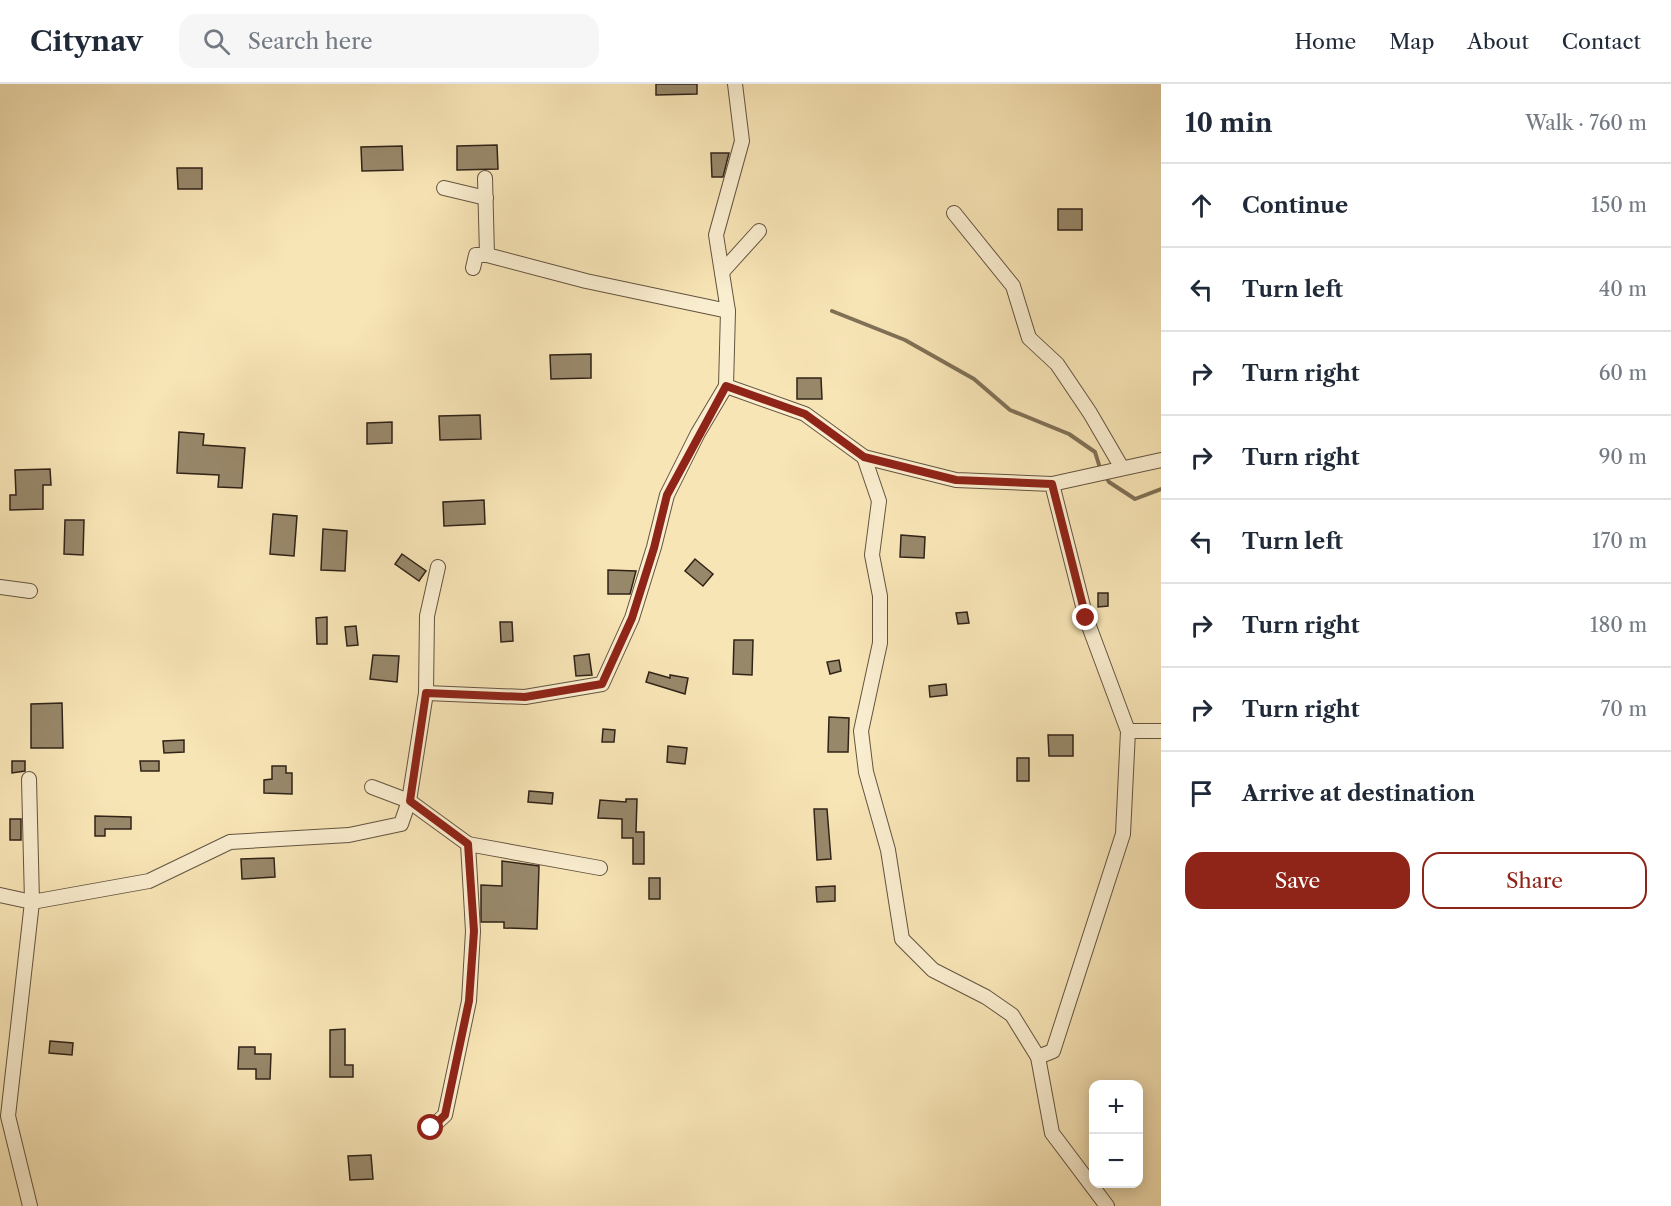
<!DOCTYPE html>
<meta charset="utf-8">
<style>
:root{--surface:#fff;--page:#f6f6f7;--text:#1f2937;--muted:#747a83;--line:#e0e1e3;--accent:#8f2418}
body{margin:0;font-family:"Libre Caslon Text",serif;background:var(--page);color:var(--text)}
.controls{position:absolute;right:18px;bottom:18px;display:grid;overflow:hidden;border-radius:12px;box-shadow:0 3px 15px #0003}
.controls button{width:54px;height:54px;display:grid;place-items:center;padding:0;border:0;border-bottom:2px solid var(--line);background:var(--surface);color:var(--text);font:30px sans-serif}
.stop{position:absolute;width:18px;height:18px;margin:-14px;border:4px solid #8f2418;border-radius:50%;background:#fff}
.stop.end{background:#8f2418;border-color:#fff;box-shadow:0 2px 6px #0008}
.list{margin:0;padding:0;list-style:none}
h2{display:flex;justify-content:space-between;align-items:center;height:78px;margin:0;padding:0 24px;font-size:26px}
h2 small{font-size:20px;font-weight:400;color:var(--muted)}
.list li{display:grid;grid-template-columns:39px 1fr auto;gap:18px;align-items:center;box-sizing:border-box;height:84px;padding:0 24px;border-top:2px solid var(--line)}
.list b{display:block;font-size:22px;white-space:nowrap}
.list em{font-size:20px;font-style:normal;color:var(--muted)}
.actions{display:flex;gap:12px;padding:18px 24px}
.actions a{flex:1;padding:14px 0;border:2px solid var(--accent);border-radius:18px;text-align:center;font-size:21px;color:var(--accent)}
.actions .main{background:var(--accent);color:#fff}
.icon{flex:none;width:33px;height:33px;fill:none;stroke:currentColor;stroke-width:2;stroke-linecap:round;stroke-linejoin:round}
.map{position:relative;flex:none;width:1161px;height:1122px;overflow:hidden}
header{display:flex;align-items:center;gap:36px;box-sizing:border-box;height:84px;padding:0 30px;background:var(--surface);border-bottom:2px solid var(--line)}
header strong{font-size:28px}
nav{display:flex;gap:33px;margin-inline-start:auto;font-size:21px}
.search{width:420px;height:54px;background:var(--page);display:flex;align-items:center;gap:15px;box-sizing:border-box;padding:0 21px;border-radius:18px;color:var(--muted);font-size:22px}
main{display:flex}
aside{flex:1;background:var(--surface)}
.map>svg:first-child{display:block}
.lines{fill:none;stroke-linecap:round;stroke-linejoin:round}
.stream{stroke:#807056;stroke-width:4}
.building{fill:#98886a;stroke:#312318;stroke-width:1.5}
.street-casing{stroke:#635440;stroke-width:16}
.street{stroke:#faeed0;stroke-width:14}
.route{stroke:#8f2418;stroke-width:8}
</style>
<header>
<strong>Citynav</strong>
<div class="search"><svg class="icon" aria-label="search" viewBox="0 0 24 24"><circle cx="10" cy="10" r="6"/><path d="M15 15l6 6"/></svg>Search here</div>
<nav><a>Home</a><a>Map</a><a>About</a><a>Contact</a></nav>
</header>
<main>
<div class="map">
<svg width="1161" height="1122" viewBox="0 0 1161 1122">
<rect width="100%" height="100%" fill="#f8e5b6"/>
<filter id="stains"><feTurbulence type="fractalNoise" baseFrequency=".00333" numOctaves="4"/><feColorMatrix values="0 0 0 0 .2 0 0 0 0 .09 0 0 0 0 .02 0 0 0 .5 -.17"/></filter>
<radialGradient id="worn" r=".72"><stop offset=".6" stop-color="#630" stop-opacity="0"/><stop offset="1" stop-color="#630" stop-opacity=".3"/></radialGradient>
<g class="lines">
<!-- stream -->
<path class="stream" d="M832,227L905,256L974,295L1010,326L1069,350L1095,368L1100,384L1109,398L1135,415L1161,405"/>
</g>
<!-- building -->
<g class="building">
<path d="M656,0H697V10L656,11Z"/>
<path d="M497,61L498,85L457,86V62Z"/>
<path d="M402,62L403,86L362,87L361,63Z"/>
<path d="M711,69H729L723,93H712Z"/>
<path d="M177,84H202V105H178Z"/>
<rect x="1058" y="125" width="24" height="21"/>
<path d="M591,270V294L551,295L550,271Z"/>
<path d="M797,294H821L822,315H797Z"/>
<path d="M480,331L481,355L440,356L439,332Z"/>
<path d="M392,338V359L367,360V339Z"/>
<path d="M179,348L204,350L203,361L245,364L242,404L218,403L219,391L177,389Z"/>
<path d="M50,385L51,401H43V425L10,426V411H16L15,386Z"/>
<path d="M484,416L485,440L444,442L443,418Z"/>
<path d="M273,430L297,432L294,472L270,470Z"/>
<path d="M65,436H84L83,471L64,470Z"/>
<path d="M323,445L347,447L345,487L321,486Z"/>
<path d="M901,451L925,453L924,474L900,473Z"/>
<path d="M402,470L426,487L419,497L395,480Z"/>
<path d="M695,475L713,490L703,502L685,487Z"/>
<path d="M608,486L636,487L630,510H608Z"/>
<path d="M1098,509H1108V522L1098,523Z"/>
<path d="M967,528L969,539L958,540L956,529Z"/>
<path d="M327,533V560H317L316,534Z"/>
<path d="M500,538H512L513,557L501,558Z"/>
<path d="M356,542L358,561L347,562L345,543Z"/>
<path d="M734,556H753L752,591L733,590Z"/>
<path d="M589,570L592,591L576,592L574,572Z"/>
<path d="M373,571L399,572L397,598L370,595Z"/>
<path d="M839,576L841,587L830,590L827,578Z"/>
<path d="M649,588L670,594V591L688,594L685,610L646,598Z"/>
<path d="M946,600L947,611L930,613L929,602Z"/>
<path d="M62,619L63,664H31V620Z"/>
<path d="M829,633L849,634L848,668H828Z"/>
<path d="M603,645L615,646L614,658H602Z"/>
<path d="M1048,651H1073V672H1049Z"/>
<path d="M184,656V668L164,669L163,657Z"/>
<path d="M668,662L687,664L685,680L667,678Z"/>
<rect x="1017" y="674" width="12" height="23"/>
<path d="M12,677H25V687L12,689Z"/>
<path d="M140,677H159V687H141Z"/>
<path d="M272,682H286V689H292V710L264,709V696L272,695Z"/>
<path d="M529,707L553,709L552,720L528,718Z"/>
<path d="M626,715H637L636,748H644V780H633V754H622V735L598,734L600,716L626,718Z"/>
<path d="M814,725H827L831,775L817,776Z"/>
<path d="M95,732L131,733V745H105V752H95Z"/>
<rect x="10" y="735" width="11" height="21"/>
<path d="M274,774L275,793L242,795L241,775Z"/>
<path d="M502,777L539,782L537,845L504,844V838H481V801L502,802Z"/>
<rect x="649" y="794" width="11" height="21"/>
<path d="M835,802V817L817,818L816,803Z"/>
<path d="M345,945V981H353V993H330V946Z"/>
<path d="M50,957L73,959L72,971L49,969Z"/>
<path d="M239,963H255V970H271L270,995H256V985H238Z"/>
<path d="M371,1071L373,1095L350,1096L348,1072Z"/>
</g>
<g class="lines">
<!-- street casing -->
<g class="street-casing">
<g id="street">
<path d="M485,94L487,171L586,197L728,227"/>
<path d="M444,104L486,114"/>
<path d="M954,129L1013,202L1029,254L1057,280L1090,329L1122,384"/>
<path d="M473,184L476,171H487"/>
<path d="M722,188L759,147"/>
<path d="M726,302L805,330L864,373L956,396L1052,400L1086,534L1128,647L1123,750L1053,967L1038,973"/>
<path d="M864,373L879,417L872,471L880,512V559L861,647L866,688L888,766L902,855L933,886L986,913L1012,931L1038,973L1052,1049L1107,1122"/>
<path d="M1052,400L1161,376"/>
<path d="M0,503L30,507"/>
<path d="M426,609L525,613L602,600L632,534L654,463L667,411L698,349L726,302L728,227L716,151L742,57L735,0"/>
<path d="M1128,647H1161"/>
<path d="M29,695L32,818L149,797L230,758L349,751L401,740L409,717L426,609L427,532L438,483"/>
<path d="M372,703L409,717L468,760"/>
<path d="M0,811L32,818L8,1032L30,1122"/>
<path d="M431,1044L445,1031L469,917L473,847L468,760L600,784"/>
</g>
</g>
<!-- street -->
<use href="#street" class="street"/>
</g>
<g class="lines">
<!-- route -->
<path class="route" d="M431,1044L445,1031L469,917L474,847L468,760L410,717L426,609L525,613L602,600L632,534L654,464L667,411L726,302L805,330L864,373L956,396L1052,400L1086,534"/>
</g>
<rect width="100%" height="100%" filter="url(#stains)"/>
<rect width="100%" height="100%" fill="url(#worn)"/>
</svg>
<div class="controls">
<button>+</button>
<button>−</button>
</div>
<div class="stop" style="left:431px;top:1044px"></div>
<div class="stop end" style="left:1086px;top:534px"></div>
</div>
<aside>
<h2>10 min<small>Walk · 760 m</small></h2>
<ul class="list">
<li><svg class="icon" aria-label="ahead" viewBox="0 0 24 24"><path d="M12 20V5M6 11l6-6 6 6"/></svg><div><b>Continue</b></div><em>150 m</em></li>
<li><svg class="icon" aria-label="left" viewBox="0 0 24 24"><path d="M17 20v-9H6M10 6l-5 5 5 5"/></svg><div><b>Turn left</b></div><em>40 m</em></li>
<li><svg class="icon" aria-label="right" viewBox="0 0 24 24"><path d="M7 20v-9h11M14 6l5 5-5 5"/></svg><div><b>Turn right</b></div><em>60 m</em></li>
<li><svg class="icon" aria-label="right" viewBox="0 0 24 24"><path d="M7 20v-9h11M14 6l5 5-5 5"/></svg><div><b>Turn right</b></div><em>90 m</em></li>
<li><svg class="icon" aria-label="left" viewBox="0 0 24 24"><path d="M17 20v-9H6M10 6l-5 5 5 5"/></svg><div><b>Turn left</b></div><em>170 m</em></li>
<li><svg class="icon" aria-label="right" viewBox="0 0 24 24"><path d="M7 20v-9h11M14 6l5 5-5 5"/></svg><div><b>Turn right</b></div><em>180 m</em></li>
<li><svg class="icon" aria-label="right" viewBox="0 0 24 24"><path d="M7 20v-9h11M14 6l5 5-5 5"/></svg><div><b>Turn right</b></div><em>70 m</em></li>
<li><svg class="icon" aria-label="arrive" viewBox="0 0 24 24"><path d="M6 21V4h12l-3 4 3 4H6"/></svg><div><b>Arrive at destination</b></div></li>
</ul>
<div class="actions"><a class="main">Save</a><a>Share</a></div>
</aside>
</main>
